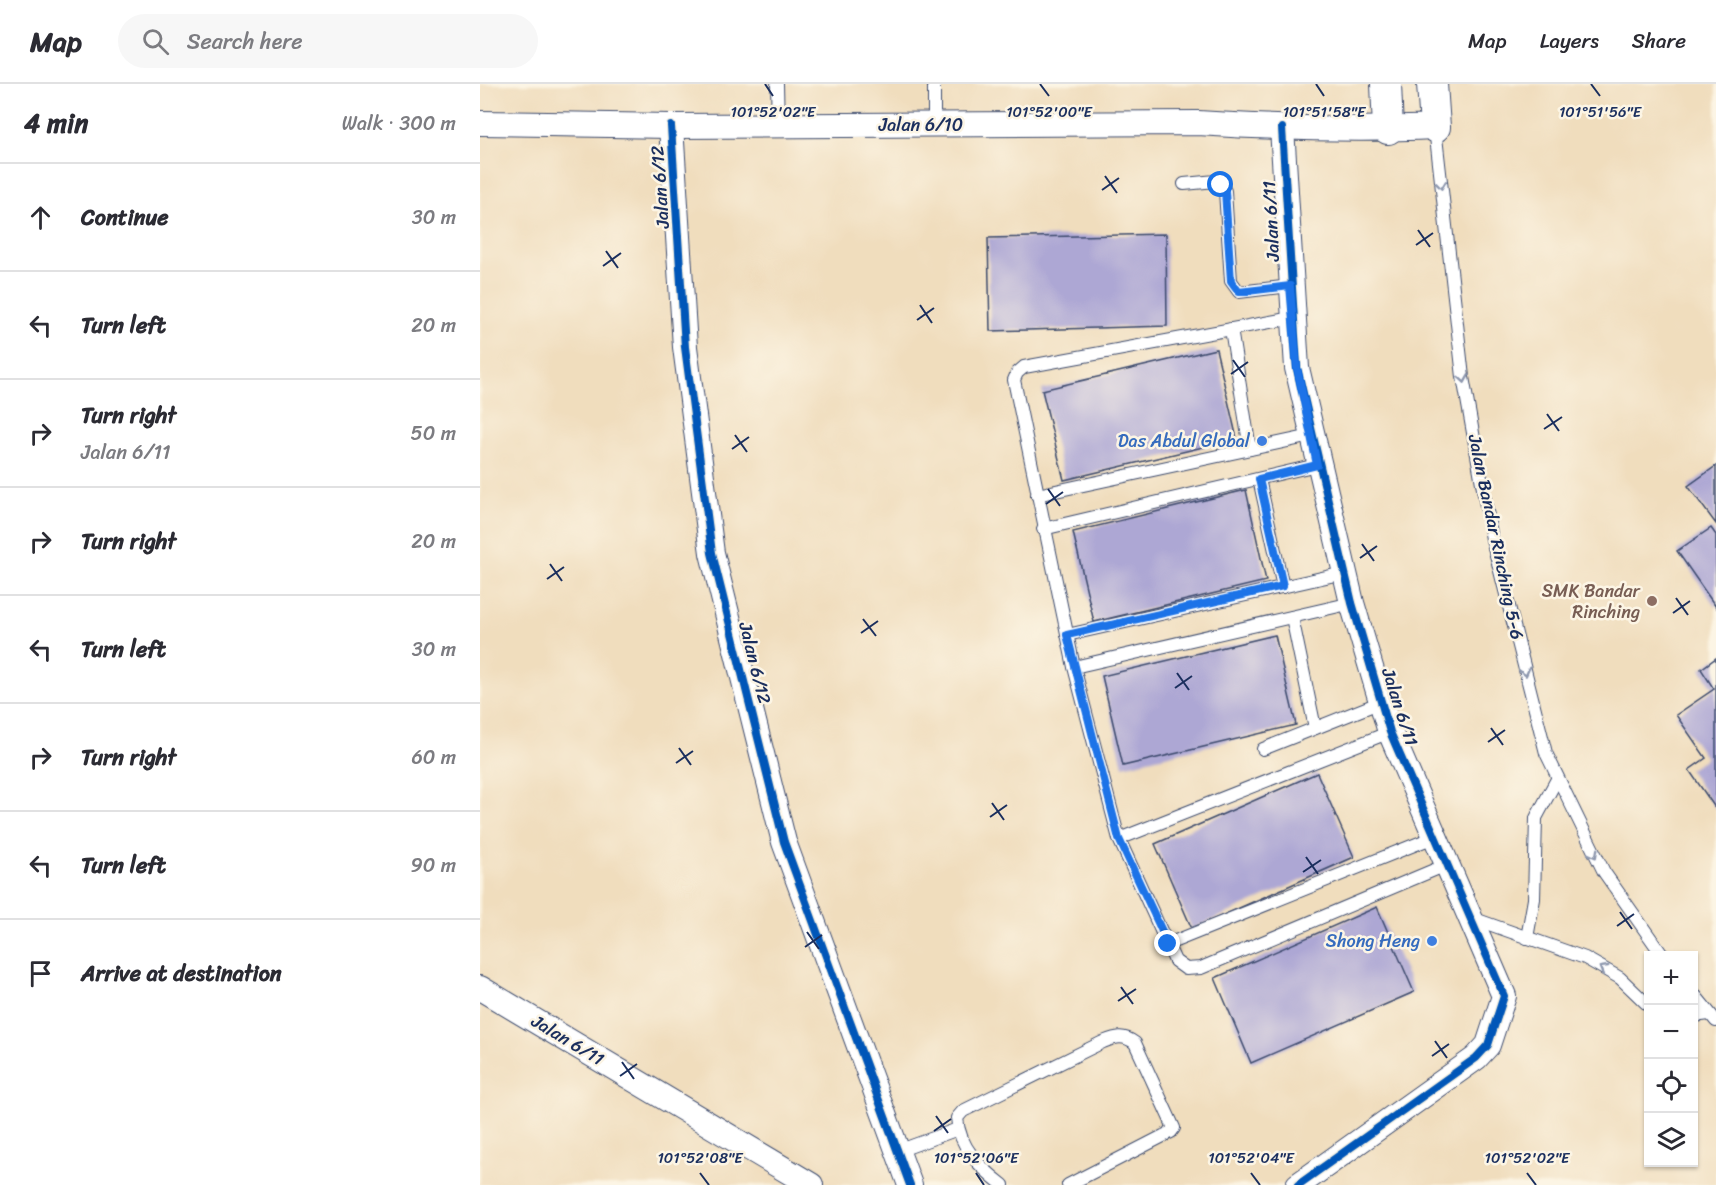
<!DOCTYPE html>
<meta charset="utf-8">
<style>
:root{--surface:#fff;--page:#f7f7f7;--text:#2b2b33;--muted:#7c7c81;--line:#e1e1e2}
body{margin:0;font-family:Sriracha,sans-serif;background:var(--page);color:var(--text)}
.controls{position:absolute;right:18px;bottom:18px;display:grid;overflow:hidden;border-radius:0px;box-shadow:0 2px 4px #0004}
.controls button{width:54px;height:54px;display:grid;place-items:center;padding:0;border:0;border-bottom:2px solid var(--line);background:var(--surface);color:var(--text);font:30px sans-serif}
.stop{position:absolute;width:18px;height:18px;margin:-14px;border:4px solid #1a73e8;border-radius:50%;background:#fff}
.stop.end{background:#1a73e8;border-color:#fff;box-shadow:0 2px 6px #0008}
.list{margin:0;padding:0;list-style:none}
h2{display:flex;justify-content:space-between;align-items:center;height:78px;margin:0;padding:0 24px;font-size:26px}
h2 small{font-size:20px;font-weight:400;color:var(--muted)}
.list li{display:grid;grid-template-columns:39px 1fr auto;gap:18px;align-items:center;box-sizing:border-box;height:108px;padding:0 24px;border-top:2px solid var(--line)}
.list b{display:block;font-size:22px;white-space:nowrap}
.list p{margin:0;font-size:20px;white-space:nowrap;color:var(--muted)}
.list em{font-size:20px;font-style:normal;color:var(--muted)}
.icon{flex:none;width:33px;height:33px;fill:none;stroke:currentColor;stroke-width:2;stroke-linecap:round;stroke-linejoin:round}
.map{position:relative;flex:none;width:1236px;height:1101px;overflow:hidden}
header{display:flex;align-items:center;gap:36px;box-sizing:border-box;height:84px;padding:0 30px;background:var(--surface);border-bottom:2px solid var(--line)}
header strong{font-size:28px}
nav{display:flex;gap:33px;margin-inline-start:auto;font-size:21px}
.search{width:420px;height:54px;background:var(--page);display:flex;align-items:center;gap:15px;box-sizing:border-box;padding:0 21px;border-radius:33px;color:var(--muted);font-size:22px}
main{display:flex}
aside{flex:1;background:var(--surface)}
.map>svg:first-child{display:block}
.building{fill:#ada7d4}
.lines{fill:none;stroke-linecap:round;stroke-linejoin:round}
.service-casing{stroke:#3b496c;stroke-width:14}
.minor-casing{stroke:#3b496c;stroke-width:26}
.tertiary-casing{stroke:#3b496c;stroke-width:32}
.service{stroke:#fff;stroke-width:12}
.minor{stroke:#fff;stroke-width:24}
.tertiary{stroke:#fff;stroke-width:30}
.cycleway-casing{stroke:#fcf5e5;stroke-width:11}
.cycleway{stroke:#0057b8;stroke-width:8}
.oneway{stroke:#8d97ae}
.route{stroke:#1a73e8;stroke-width:8}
.ticks{fill:none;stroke:#1b2f5e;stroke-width:2}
.shop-dot{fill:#3f7fe0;stroke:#fcf5e5;stroke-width:2}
.education-dot{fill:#8d6e63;stroke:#fcf5e5;stroke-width:2}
.labels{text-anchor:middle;stroke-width:5;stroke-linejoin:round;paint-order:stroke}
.street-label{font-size:18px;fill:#1b2f5e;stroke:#fcf5e5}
.shop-label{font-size:18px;fill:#366cbe;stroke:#fcf5e5;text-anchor:end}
.education-label{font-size:18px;fill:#785e54;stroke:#fcf5e5;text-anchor:end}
.ticks-label{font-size:15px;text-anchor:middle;fill:#1b2f5e;stroke:#fcf5e5;stroke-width:5;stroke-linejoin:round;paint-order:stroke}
</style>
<header>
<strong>Map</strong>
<div class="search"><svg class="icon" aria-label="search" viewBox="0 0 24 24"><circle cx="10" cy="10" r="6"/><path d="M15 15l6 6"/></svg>Search here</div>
<nav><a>Map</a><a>Layers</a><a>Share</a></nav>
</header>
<main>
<aside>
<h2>4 min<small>Walk · 300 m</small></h2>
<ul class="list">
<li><svg class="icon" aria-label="ahead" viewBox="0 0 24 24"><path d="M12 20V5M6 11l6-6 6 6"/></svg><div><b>Continue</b></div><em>30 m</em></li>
<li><svg class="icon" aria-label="left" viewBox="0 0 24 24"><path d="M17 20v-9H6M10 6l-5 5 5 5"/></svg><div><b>Turn left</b></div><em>20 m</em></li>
<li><svg class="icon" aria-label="right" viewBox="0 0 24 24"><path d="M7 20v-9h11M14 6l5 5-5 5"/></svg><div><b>Turn right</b><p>Jalan 6/11</p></div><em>50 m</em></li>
<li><svg class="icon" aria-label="right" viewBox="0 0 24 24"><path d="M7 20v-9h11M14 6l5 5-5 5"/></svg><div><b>Turn right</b></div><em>20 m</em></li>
<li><svg class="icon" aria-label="left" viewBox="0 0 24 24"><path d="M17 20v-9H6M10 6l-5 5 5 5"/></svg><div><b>Turn left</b></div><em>30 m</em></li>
<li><svg class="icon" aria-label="right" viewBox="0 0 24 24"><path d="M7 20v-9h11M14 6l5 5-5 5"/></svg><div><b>Turn right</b></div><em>60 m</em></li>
<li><svg class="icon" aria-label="left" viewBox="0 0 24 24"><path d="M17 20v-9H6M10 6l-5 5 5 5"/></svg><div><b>Turn left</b></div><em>90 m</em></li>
<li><svg class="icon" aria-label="arrive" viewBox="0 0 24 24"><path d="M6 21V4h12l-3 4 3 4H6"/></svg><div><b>Arrive at destination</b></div></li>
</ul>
</aside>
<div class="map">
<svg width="1236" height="1101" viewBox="0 0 1236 1101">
<rect width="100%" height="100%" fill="#fcf5e5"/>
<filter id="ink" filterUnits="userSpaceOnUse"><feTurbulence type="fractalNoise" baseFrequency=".0167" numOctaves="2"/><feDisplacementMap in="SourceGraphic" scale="12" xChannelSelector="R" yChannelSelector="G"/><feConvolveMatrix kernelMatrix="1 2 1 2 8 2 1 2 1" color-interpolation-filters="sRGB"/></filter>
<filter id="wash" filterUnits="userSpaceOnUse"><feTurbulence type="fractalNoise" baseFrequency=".008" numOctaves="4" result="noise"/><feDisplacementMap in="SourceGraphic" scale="24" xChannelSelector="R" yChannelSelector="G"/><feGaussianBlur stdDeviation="1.35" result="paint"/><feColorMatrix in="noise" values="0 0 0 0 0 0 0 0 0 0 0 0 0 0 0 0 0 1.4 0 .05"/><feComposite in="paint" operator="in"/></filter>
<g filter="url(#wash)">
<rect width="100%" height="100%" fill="#f0ddbd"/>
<g id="blocks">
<!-- building -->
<g class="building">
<path d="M686,150L687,242L510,247L508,154Z"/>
<path d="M736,265L757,355L584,396L562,306Z"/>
<path d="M1236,382V440L1208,402Z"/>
<path d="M766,406L786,497L614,538L593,448Z"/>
<path d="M1231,444L1236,451V523L1197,467Z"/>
<path d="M795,551L816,641L643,682L622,592Z"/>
<path d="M1236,574V725L1209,686L1226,674L1196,631L1234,605L1221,585Z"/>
<path d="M837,689L874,773L712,845L675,760Z"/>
<path d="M897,823L934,908L771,979L735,894Z"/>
</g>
</g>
</g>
<g filter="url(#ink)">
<use href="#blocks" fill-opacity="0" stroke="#3b496c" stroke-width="1.5"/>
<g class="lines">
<!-- service casing -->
<g class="service-casing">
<g id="service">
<path d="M297,0L298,41"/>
<path d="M454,0V41"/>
<path d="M955,44L983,293L1012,455L1066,669L1124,788L1183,872"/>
<path d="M704,100L736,97L745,107L751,197L759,208L810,202"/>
<path d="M751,245L770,365"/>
<path d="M779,395L803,503"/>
<path d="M557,411L831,352"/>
<path d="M563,445L837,381"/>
<path d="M812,533L835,644"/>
<path d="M587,551L864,489"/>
<path d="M594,583L872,519"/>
<path d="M910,648L639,755L695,877L706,885L721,884L966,781"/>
<path d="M783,665L901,618"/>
<path d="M639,755L594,583L534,296L537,289L544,283L812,234"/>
<path d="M992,834L1105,874L1140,894L1168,921"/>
<path d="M1047,854L1054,815L1056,734L1077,695"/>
<path d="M688,860L954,753"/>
<path d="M1214,910L1236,937"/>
<path d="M1214,932L1229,930"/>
<path d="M418,1067L478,1045"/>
<path d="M523,1101C501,1084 479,1064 477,1034L483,1027L623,958C636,953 643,950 655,959L694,1044L691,1048L588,1101"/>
</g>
</g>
<!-- minor casing -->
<g class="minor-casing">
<g id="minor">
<path d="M0,39L191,42L718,39C797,44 875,47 955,43"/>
<path d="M191,42L205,263L232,469L304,758L430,1101"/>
<path d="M802,44L817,284L872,519L910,648L1024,912L1008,961L996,974L818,1101"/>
<path d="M0,904L331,1101"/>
</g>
</g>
<!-- tertiary casing -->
<g class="tertiary-casing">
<g id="tertiary">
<path d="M906,0L908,45"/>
<path d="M952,0L955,43"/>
</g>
</g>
<!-- service -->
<use href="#service" class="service"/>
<!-- minor -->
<use href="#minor" class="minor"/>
<!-- tertiary -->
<use href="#tertiary" class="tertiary"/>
<!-- cycleway casing -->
<g class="cycleway-casing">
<g id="cycleway">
<path d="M191,42L205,263L232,469L304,758L430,1101"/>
<path d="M802,44L817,284L872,519L910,648L1024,912L1008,961L996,974L818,1101"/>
</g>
</g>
<!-- cycleway -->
<use href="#cycleway" class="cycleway"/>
</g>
<!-- one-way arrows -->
<defs><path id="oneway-chevron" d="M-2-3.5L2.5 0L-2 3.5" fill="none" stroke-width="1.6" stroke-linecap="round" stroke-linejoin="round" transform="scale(1.5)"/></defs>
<g class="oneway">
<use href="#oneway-chevron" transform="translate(961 101) rotate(83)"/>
<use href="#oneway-chevron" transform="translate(984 295) rotate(81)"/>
<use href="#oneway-chevron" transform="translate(1045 588) rotate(76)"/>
<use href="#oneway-chevron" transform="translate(1114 770) rotate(62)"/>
<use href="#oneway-chevron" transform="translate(1123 885) rotate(-150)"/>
</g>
</g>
<g class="lines" filter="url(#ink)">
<!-- route -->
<path class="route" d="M688,860L639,755L587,551L803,502L779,395L837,381L817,284L810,202L759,208L751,197L745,107L741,101"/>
</g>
<!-- ticks -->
<path class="ticks" d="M285,0L293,12M560,0L569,12M836,0L844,12M1111,0L1120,12M625,92L637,109M622,106L639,94M938,146L950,163M936,161L953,149M126,167L138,184M123,182L141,169M440,221L452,239M437,236L454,224M753,276L765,293M751,290L768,278M1067,330L1079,347M1064,345L1082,333M255,351L267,368M252,365L269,353M568,405L580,422M566,420L583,408M882,460L894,477M880,474L897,462M70,480L82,497M67,495L84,483M1196,514L1208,531M1193,529L1210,517M383,535L396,552M381,549L398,537M697,589L709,606M695,604L712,592M1011,644L1023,661M1008,658L1025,646M199,664L211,681M196,679L213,667M512,719L524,736M510,733L527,721M826,773L838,790M823,788L841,776M1140,828L1152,845M1137,842L1154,830M327,848L339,865M325,863L342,851M641,903L653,920M638,917L656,905M955,957L967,974M952,972L969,960M142,978L154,995M140,992L157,980M456,1032L468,1049M454,1047L471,1035M220,1089L229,1101M496,1089L504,1101M771,1089L780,1101M1047,1089L1056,1101"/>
<!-- markers -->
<g class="shop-dot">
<circle cx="782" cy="357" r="6"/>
<circle cx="952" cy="857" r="6"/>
</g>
<circle class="education-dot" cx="1172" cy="517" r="6"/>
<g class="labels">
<!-- street labels -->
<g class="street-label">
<text x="441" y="47">Jalan 6/10</text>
<text transform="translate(180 103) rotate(-94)" y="6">Jalan 6/12</text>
<text transform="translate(791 137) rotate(-93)" y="6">Jalan 6/11</text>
<text transform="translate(1016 453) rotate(78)" y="6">Jalan Bandar Rinching 5-6</text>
<text transform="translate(275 579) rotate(76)" y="6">Jalan 6/12</text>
<text transform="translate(920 623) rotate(72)" y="6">Jalan 6/11</text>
<text transform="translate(88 956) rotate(31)" y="6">Jalan 6/11</text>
</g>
<!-- shop labels -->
<g class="shop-label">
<text x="770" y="363">Das Abdul Global</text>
<text x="940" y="863">Shong Heng</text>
</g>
<!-- education labels -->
<g class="education-label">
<text x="1160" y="513">SMK Bandar<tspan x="1160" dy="21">Rinching</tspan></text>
</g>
</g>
<g class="ticks-label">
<text x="293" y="33">101°52'02"E</text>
<text x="569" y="33">101°52'00"E</text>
<text x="1120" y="33">101°51'56"E</text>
<text x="844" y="33">101°51'58"E</text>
<text x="220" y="1079">101°52'08"E</text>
<text x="496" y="1079">101°52'06"E</text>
<text x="771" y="1079">101°52'04"E</text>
<text x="1047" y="1079">101°52'02"E</text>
</g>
</svg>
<div class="controls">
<button>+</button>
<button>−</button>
<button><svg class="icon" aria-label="locate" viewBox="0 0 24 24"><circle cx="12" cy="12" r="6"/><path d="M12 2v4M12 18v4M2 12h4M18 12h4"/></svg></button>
<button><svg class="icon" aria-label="layers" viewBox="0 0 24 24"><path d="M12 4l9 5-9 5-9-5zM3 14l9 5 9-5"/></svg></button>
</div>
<div class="stop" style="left:741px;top:101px"></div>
<div class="stop end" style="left:688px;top:860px"></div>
</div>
</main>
